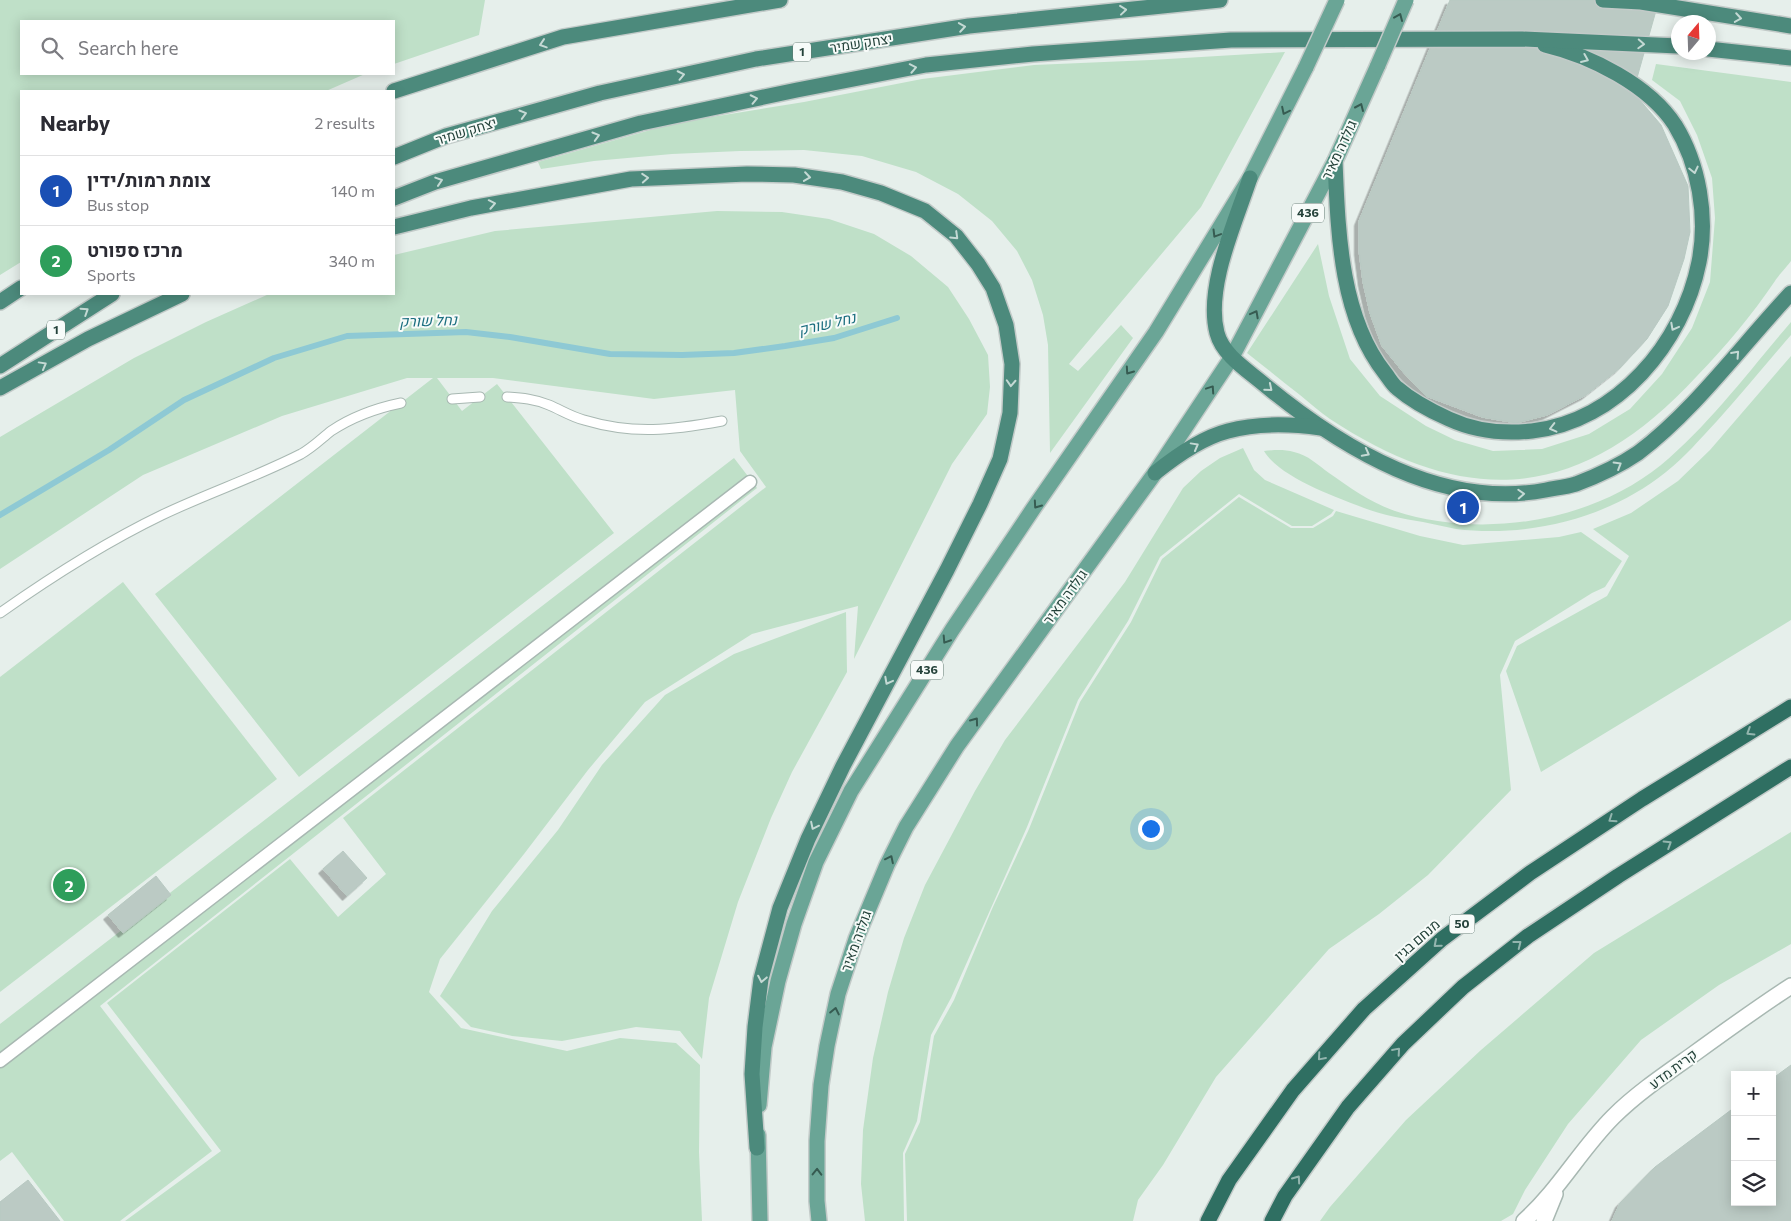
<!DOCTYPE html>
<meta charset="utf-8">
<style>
:root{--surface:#fff;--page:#f7f7f7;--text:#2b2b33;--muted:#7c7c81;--line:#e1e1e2;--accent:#1a73e8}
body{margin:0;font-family:Commissioner,Heebo,sans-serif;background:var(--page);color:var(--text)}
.controls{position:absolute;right:15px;bottom:15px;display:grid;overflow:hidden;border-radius:0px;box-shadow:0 2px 12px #0003}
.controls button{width:45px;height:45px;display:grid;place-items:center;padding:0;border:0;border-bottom:1px solid var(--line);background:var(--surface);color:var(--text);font:25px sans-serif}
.compass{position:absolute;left:1671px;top:15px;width:45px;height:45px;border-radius:50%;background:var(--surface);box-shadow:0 2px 12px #0003;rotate:19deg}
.you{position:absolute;left:1150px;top:828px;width:18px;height:18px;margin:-12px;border:4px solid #fff;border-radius:50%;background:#1a73e8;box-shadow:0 0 0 8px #1a73e833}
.badge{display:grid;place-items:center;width:32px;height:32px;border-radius:50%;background:var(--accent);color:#fff;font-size:16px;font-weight:700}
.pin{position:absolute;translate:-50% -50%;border:2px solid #fff;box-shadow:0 1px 5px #0006}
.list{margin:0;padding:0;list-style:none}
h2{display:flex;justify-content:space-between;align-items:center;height:65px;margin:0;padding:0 20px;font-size:21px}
h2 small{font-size:16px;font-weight:400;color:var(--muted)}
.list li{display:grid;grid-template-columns:32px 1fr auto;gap:15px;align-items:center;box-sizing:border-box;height:70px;padding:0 20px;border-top:1px solid var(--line)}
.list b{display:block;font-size:19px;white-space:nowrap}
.list p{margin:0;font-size:16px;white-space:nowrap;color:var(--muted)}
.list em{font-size:16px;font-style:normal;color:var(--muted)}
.icon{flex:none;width:28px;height:28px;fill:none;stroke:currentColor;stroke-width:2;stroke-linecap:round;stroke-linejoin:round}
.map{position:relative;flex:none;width:1791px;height:1221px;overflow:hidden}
.search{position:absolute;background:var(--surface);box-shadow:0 2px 12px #0003;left:20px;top:20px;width:375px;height:55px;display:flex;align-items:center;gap:12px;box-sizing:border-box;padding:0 18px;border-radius:0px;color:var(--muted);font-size:19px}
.panel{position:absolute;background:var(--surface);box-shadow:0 2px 12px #0003;left:20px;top:90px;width:375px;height:205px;border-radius:0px}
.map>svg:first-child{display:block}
.green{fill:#bfe0c8}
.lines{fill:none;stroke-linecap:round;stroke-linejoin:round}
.stream{stroke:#8ec9d4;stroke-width:6}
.building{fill:#bbcac4;stroke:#b8c9c2;filter:url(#shadow)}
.service-casing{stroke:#a8b8b2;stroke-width:11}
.pedestrian-casing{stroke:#a8b8b2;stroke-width:15}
.tertiary-casing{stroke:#a8b8b2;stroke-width:18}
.primary-casing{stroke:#c2cac8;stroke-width:18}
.trunk-casing{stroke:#c2cac8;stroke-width:18}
.motorway-casing{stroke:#c2cac8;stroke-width:18}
.service{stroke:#fff;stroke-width:9}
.pedestrian{stroke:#fff;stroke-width:12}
.tertiary{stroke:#fff;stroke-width:15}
.primary{stroke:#6aa596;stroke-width:15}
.trunk{stroke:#4c8a7c;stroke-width:15}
.motorway{stroke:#2f6f62;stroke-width:15}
.primary-bridge-casing{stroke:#c2cac8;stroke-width:18;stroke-linecap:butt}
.primary-bridge{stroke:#6aa596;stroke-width:15}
.oneway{stroke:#c4d9d4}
.oneway2{stroke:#365b51}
.oneway3{stroke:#93b5ae}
.labels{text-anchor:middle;stroke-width:4;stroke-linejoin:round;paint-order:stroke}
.shield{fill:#f7fbf9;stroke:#637a73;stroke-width:1}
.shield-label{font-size:12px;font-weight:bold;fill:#24423a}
.street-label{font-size:14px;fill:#24423a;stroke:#f7fbf9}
.water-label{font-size:15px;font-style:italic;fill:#1c6f80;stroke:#f7fbf9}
</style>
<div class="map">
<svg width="1791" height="1221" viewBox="0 0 1791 1221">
<defs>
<filter id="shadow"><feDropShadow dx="-4.5" dy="4.5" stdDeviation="0" flood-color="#0004"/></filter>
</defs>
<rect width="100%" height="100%" fill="#e6efeb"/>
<!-- green -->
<g class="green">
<path d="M0,0H485L479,35L394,64V21H21V74H365L326,91H21V262L0,275Z"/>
<path d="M1285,52L1201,207L1069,364L1078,371L1121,325L1133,338L1050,453L1048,345L1043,315L1032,280L1017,251L992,221L958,194L916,172L862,156L804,150L740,151L672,154L594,161L541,169L538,162L675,123L804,102L922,79L1034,65L1151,60Z"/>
<path d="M1656,64L1791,82C1791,129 1791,175 1791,222C1791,230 1791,256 1791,261C1789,264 1778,276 1775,281C1752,315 1726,346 1697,376C1583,500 1470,511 1330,419C1320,412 1310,403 1300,395C1282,381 1265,367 1247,353L1318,244L1329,296L1350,359L1380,396L1426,426L1455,440L1493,451L1542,449L1589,434L1630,409L1662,374L1692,328L1710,282L1715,218L1712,178L1697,135L1680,101L1652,80Z"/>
<path d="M717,211L782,212L829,219L874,234L911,256L948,287L969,319L988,355L990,387L987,414L952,464L854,659L858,606L752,634L645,702L588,770L524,854L440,959L429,992L461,1028L567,1051L620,1038L676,1043L700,1065L699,1152L702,1221H125L221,1151L107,1003L290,859L338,917L386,874L343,818L766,487L740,451L735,390L654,399L493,378H437L462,411L497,384L614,533L299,777L155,594L433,378H407L282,416L143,475L0,569V437L134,358L206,322L269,294H394V255L495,231Z"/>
<path d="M1791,322V335C1766,364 1742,393 1717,421C1700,439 1685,457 1666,472C1609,518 1529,538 1456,529C1445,527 1434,524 1423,522C1403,519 1383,515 1364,508C1336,497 1279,477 1264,451C1273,450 1284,449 1294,452C1308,455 1318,465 1329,473C1349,487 1371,503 1395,511C1481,539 1589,523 1661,465C1710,424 1749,371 1791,322Z"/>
<path d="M1791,356V620L1541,772L1506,671L1517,646L1607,596L1629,556L1593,529L1631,513L1678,481L1710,450Z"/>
<path d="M1243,448L1254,470L1265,480L1334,510L1331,514L1312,526H1292L1239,494L1160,557L1128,621L1078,700L1027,827L951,998L931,1035L917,1121L903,1153L904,1221H865L861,1184L863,1130L873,1058L888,992L904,938L925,885L975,791L1005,740L1125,582L1183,488L1201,471L1220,458Z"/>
<path d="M734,458L757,488L100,1006L212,1151L120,1221H64L12,1152L0,1161V1024Z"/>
<path d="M1239,497L1291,528H1313L1333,516L1336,511L1420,536L1463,545L1559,537L1581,532L1622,561L1605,587L1592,593L1515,641L1500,675L1511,790L1428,875L1379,914L1329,949L1216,1077L1163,1165L1138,1200L1133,1221H907L905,1154L920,1122L934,1036L954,1000L992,909L1029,829L1080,702L1131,622L1162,559Z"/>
<path d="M123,582L277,779L0,992V677Z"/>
<path d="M846,612L847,672L792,772L771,818L738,902L709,998L702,1059L680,1031L636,1027L562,1041L512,1036L471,1027L440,996L492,911L558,830L602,765L665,695L734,654Z"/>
<path d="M1791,832V944L1719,985L1641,1040L1568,1124L1525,1190L1513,1214L1501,1221H1320L1330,1207L1406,1120L1481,1050L1594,953Z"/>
</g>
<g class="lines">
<!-- stream -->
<path class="stream" d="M0,515L109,450L184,400L274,358L347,336L466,332L510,337L610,354L682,355L734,353L785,346L834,338L897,318"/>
</g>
<!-- building -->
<g class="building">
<path d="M1450,0H1659L1633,92L1661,125L1688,186L1690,232L1684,259L1668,306L1647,339L1620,368L1586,395L1547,415L1516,423L1482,417L1426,396L1403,372L1382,346L1370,313L1363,282L1359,251V221Z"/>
<path d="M343,851L367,878L347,896L323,869Z"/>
<path d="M156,876L171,895L123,933L108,915Z"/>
<path d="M1791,1065V1221H1612L1620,1203L1655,1167L1735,1107V1202H1772V1079Z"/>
<path d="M28,1180L60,1221H0V1202Z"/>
</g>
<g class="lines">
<!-- service casing -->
<g class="service-casing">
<g id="service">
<path d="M507,397C522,398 535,399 549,405C561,410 572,417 584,420C634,435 672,430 722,421"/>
<path d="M452,399L480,397"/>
<path d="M0,613C51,577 106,542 162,515C208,493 256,477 301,454C312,448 321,439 331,431C352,417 377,408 401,403"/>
</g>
</g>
<!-- pedestrian casing -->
<g class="pedestrian-casing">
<path id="pedestrian" d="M0,1061L750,482"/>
</g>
<!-- tertiary casing -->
<g class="tertiary-casing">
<g id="tertiary">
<path d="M1524,1221C1558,1191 1581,1149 1613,1117C1636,1094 1664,1075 1691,1056C1724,1032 1757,1008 1791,986"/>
<path d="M1544,1221L1555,1194"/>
</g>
</g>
<!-- primary casing -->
<g class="primary-casing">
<g id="primary">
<path d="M759,1105L764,1047L778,981L794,924L816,862L851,791L952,630L1033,509L1156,332L1250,178L1306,67"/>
<path d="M758,1135L760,1221"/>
<path d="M819,1221L817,1201V1141L821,1085L827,1046L838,994L856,939L887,865L906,827L957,746L1155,473L1232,357L1335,161L1378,65"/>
</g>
</g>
<!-- trunk casing -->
<g class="trunk-casing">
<g id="trunk">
<path d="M1603,0L1641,2L1791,26"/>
<path d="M1708,49L1791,58"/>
<path d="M394,91L563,37L780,0"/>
<path d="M394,157L446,136L600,93L756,59L969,26L1220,0"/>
<path d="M1335,161C1338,231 1340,316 1385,373C1389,378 1392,384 1397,388C1412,401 1431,411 1449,419C1475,431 1504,434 1532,431C1617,422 1683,343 1699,262C1708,217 1699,164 1675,125C1649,85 1591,56 1545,45"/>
<path d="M1250,178C1236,221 1205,287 1217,333C1223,356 1249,371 1266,386C1343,449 1443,510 1546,490C1556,488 1566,487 1576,484C1597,476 1619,466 1638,453C1695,410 1742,345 1791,293"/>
<path d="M394,198L435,182L641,123L797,90L926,65L1033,54L1231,40L1522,39L1678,46"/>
<path d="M394,227L471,208L631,179L747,174L794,175L842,182L881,193L925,211L956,236L978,264L993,288L1006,325L1012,364L1010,413L1000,459L980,504L947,570L843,766L808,839L780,908L761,979L755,1027L752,1074L757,1148"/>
<path d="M0,302L21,288"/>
<path d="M0,366L112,294"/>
<path d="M0,388L88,339L182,294"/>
<path d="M1155,473C1176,456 1201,438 1228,431C1257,423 1292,424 1321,428"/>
</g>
</g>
<!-- motorway casing -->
<g class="motorway-casing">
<g id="motorway">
<path d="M1208,1221L1229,1180L1293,1090L1364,1009L1442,939L1530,873L1642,799L1791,707"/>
<path d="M1272,1221L1285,1196L1348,1107L1403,1044L1463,987L1528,936L1618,876L1791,767"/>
</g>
</g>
<!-- service -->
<use href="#service" class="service"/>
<!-- pedestrian -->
<use href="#pedestrian" class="pedestrian"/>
<!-- tertiary -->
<use href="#tertiary" class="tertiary"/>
<!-- primary -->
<use href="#primary" class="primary"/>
<!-- trunk -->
<use href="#trunk" class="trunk"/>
<!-- motorway -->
<use href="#motorway" class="motorway"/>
<!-- primary-bridge casing -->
<g class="primary-bridge-casing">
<g id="primary-bridge">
<path d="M1378,65L1406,0"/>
<path d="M1306,67L1337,0"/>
</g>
</g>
<!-- primary-bridge -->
<use href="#primary-bridge" class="primary-bridge"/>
</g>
<!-- one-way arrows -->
<defs><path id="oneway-chevron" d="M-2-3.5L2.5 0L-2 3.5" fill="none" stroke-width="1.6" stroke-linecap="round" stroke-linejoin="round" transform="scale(1.25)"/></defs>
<g class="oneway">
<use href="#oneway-chevron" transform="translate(1123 10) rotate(-6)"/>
<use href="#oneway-chevron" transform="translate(1738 18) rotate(9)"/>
<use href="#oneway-chevron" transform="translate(962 27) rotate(-9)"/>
<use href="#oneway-chevron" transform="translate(543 44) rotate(162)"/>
<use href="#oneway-chevron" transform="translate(1641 44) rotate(3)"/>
<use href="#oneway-chevron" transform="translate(1585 59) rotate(23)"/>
<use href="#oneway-chevron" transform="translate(913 68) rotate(-11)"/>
<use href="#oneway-chevron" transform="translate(681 75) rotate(-12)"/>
<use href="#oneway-chevron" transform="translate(754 99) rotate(-12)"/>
<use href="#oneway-chevron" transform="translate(523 114) rotate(-16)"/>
<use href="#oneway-chevron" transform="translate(596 136) rotate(-16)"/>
<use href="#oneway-chevron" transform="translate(1694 170) rotate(77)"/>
<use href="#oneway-chevron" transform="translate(807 177) rotate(8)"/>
<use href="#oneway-chevron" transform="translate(645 178) rotate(-4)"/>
<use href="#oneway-chevron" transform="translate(439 181) rotate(-18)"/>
<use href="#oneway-chevron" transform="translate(492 204) rotate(-11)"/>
<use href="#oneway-chevron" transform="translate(955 236) rotate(44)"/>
<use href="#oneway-chevron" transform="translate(85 311) rotate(-33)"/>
<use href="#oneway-chevron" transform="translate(1674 327) rotate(118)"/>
<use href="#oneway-chevron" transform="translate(1736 354) rotate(-48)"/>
<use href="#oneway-chevron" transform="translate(43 365) rotate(-29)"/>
<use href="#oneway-chevron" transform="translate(1011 383) rotate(93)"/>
<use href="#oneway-chevron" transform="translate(1269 388) rotate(40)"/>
<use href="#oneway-chevron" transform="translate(1553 428) rotate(166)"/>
<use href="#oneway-chevron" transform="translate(1195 446) rotate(-29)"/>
<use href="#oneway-chevron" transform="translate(1366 453) rotate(28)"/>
<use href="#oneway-chevron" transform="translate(1618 465) rotate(-31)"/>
<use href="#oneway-chevron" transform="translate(1521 494) rotate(-3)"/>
<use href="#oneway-chevron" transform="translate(888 681) rotate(118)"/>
<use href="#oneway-chevron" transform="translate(814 826) rotate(116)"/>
<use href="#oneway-chevron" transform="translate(762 979) rotate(101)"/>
</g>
<g class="oneway2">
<use href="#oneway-chevron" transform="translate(1399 17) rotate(-67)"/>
<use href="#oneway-chevron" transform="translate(1360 107) rotate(-66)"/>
<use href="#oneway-chevron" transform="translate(1285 111) rotate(116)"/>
<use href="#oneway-chevron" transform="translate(1216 234) rotate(121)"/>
<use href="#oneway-chevron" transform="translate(1255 314) rotate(-62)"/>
<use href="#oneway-chevron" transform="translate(1129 371) rotate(125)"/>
<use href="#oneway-chevron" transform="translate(1211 389) rotate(-56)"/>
<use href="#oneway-chevron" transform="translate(1037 505) rotate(125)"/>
<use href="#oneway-chevron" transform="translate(946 640) rotate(123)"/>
<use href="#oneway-chevron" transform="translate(975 721) rotate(-54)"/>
<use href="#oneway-chevron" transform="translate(890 859) rotate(-64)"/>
<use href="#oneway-chevron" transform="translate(835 1011) rotate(-78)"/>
<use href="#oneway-chevron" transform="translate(817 1172) rotate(-89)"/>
</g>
<g class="oneway3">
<use href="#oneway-chevron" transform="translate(1750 732) rotate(148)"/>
<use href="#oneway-chevron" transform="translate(1612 819) rotate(146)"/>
<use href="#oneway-chevron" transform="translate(1668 844) rotate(-32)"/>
<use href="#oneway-chevron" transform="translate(1437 944) rotate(139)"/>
<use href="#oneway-chevron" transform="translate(1518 944) rotate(-38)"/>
<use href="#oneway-chevron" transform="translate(1397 1051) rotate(-49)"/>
<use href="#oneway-chevron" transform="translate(1321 1057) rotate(131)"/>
<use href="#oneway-chevron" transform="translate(1297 1179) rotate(-55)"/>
</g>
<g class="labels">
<!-- shield labels -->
<g class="shield">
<rect x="793" y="42.5" width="18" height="19" rx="4"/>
<rect x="1292" y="203.5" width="32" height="19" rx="4"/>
<rect x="47" y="320.5" width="18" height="19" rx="4"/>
<rect x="911" y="660.5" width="32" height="19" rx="4"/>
<rect x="1449.5" y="914.5" width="25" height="19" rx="4"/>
</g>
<g class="shield-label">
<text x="802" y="56">1</text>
<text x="1308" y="217">436</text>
<text x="56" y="334">1</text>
<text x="927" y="674">436</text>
<text x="1462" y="928">50</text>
</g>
<!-- street labels -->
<g class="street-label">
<text transform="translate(861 43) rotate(-9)" y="5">יצחק שמיר</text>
<text transform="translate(466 131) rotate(-17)" y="5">יצחק שמיר</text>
<text transform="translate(1339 150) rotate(-65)" y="5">גולדה מאיר</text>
<text transform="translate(1065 597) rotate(-54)" y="5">גולדה מאיר</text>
<text transform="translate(1417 940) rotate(-41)" y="5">מנחם בגין</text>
<text transform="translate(856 941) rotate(-70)" y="5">גולדה מאיר</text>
<text transform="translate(1673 1069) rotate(-37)" y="5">קרית מדע</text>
</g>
<!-- water labels -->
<g class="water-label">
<text transform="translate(428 321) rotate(-2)" y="5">נחל שורק</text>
<text transform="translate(827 324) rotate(-13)" y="5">נחל שורק</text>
</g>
</g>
</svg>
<div class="controls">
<button>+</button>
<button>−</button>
<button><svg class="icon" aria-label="layers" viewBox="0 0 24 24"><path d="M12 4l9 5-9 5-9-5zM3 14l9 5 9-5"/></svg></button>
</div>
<svg class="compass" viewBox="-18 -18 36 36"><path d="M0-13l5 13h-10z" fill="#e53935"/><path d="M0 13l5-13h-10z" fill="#7c7c81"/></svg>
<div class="you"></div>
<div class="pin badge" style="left:1463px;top:507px;background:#1a4fb4">1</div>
<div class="pin badge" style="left:69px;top:885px;background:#2e9e5b">2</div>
<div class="search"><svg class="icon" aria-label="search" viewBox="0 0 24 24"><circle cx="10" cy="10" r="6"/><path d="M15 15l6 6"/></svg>Search here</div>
<section class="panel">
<h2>Nearby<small>2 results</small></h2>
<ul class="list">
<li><span class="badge" style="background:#1a4fb4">1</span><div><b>צומת רמות/ידין</b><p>Bus stop</p></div><em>140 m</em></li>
<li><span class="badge" style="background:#2e9e5b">2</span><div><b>מרכז ספורט</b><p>Sports</p></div><em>340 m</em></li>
</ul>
</section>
</div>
